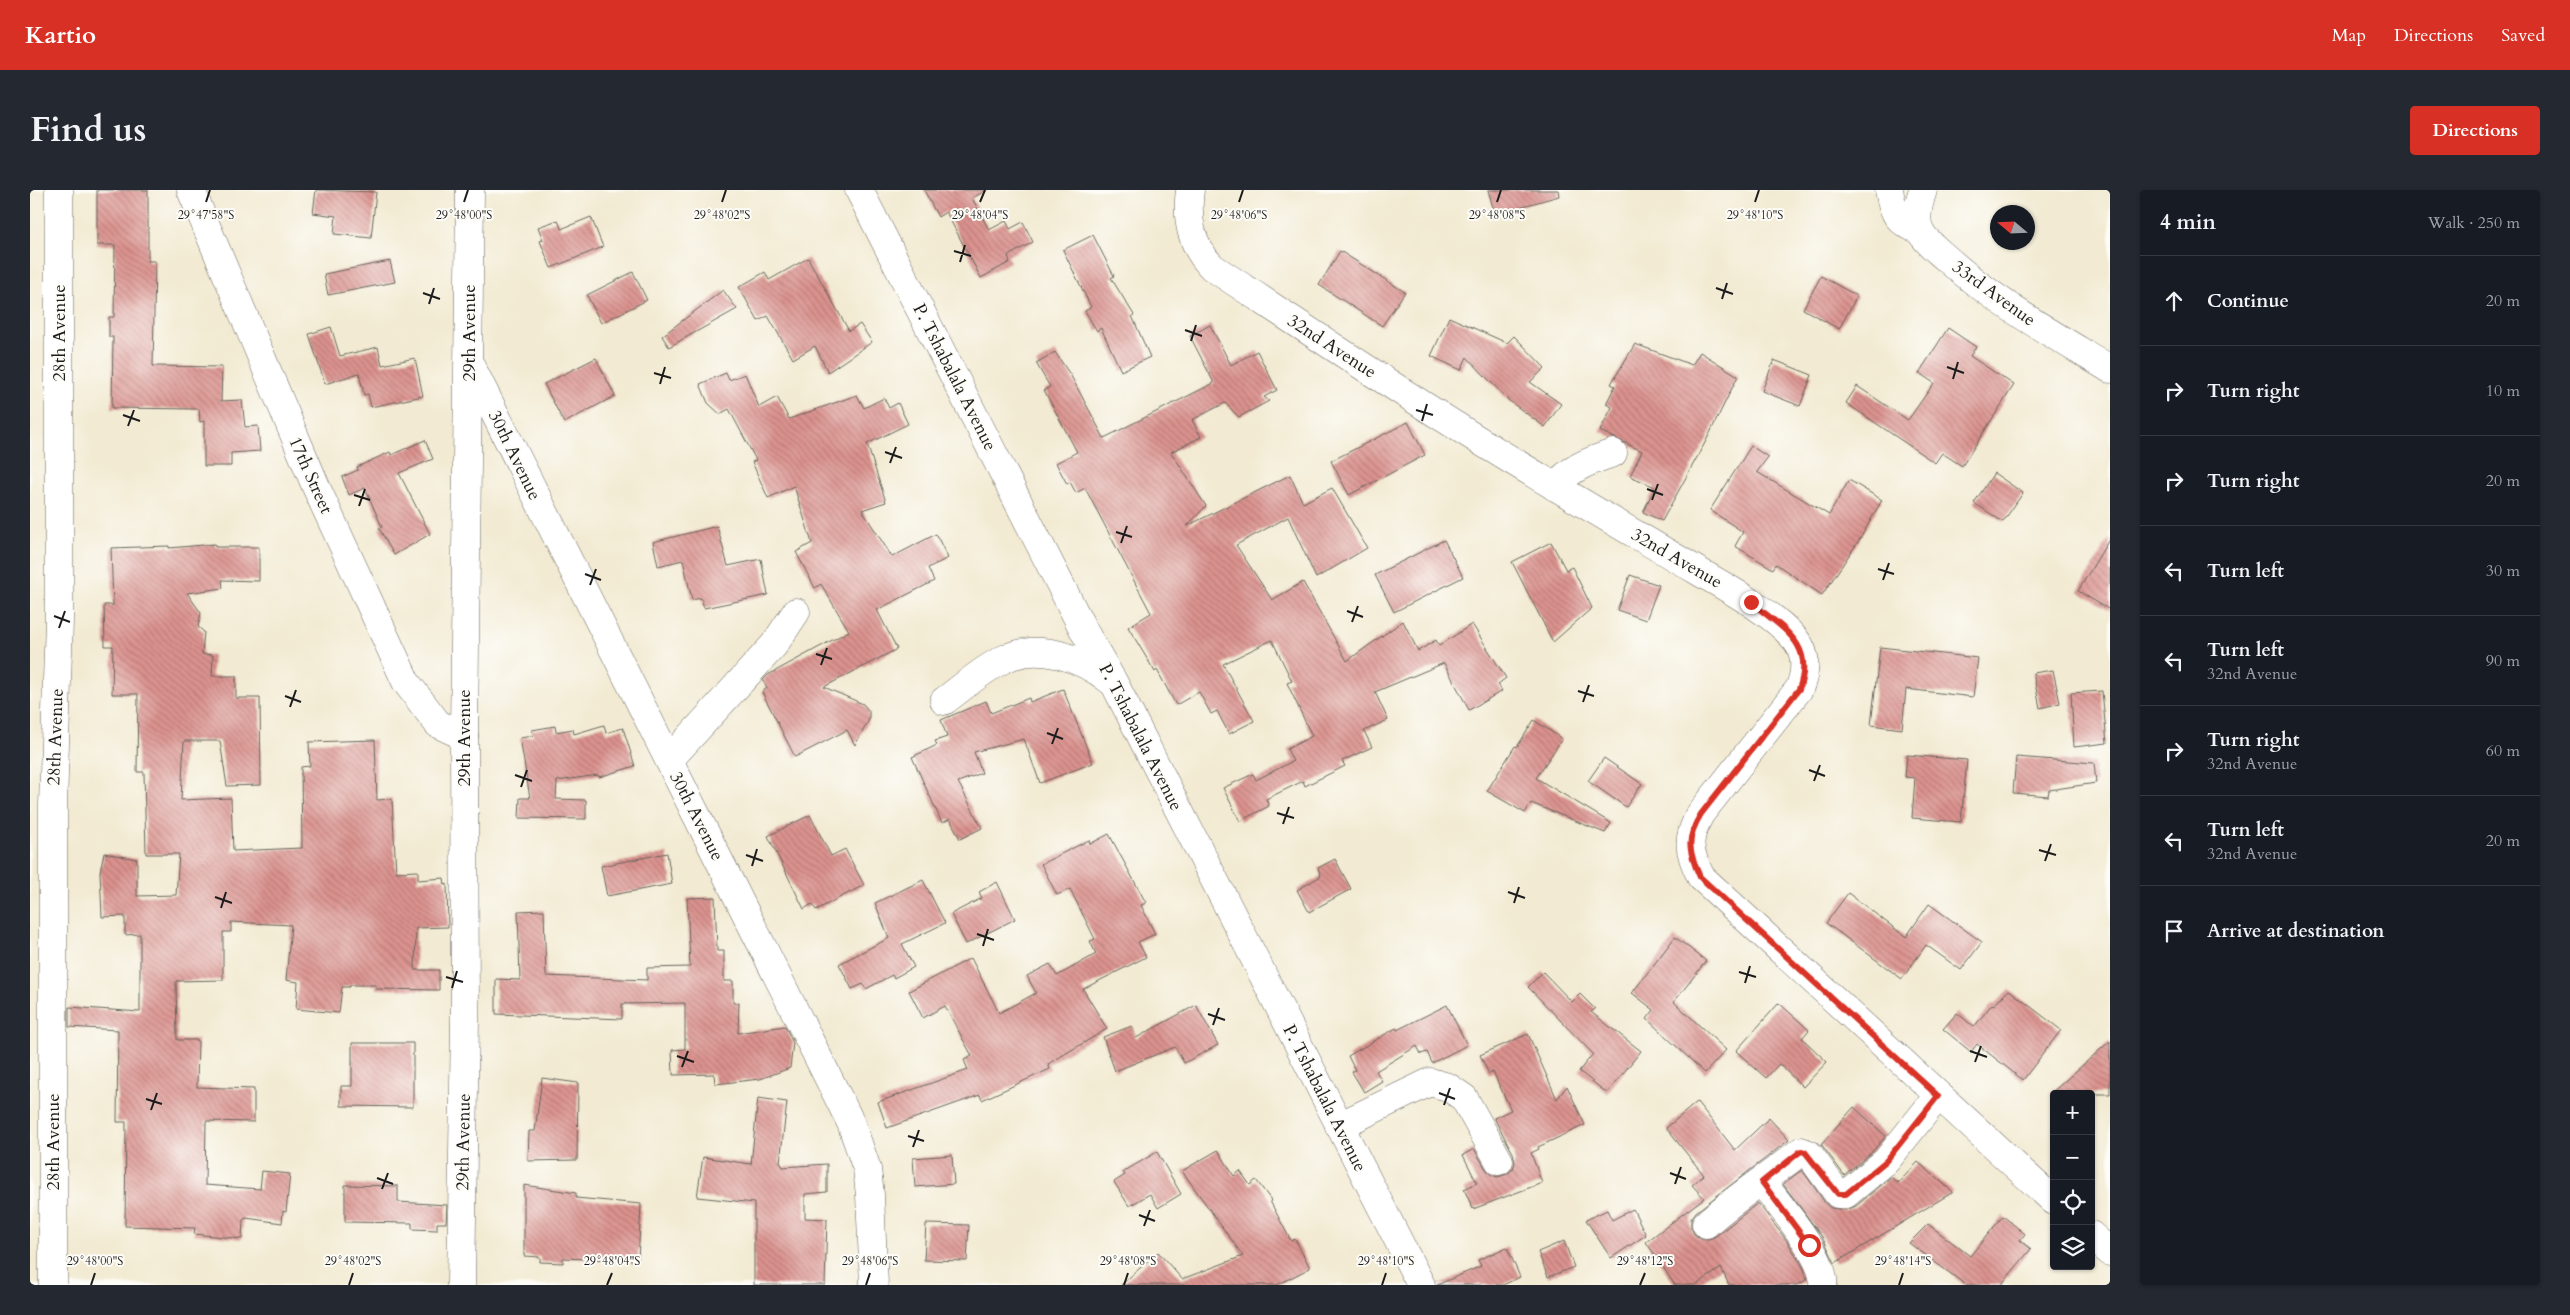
<!DOCTYPE html>
<meta charset="utf-8">
<style>
:root{--surface:#171b24;--page:#242831;--text:#f1f3f6;--muted:#9ea1a6;--line:#363941;--accent:#d93025}
body{margin:0;font-family:Cardo,serif;background:var(--page);color:var(--text)}
.controls{position:absolute;right:15px;bottom:15px;display:grid;overflow:hidden;border-radius:5px;box-shadow:0 1px 4px #0004}
.controls button{width:45px;height:45px;display:grid;place-items:center;padding:0;border:0;border-bottom:1px solid var(--line);background:var(--surface);color:var(--text);font:25px sans-serif}
.compass{position:absolute;left:1960px;top:15px;width:45px;height:45px;border-radius:50%;background:var(--surface);box-shadow:0 1px 4px #0004;rotate:289deg}
.stop{position:absolute;width:15px;height:15px;margin:-11px;border:4px solid #d93025;border-radius:50%;background:#fff}
.stop.end{background:#d93025;border-color:#fff;box-shadow:0 1px 5px #0008}
.list{margin:0;padding:0;list-style:none}
h2{display:flex;justify-content:space-between;align-items:center;height:65px;margin:0;padding:0 20px;font-size:21px}
h2 small{font-size:16px;font-weight:400;color:var(--muted)}
.list li{display:grid;grid-template-columns:32px 1fr auto;gap:15px;align-items:center;box-sizing:border-box;height:90px;padding:0 20px;border-top:1px solid var(--line)}
.list b{display:block;font-size:19px;white-space:nowrap}
.list p{margin:0;font-size:16px;white-space:nowrap;color:var(--muted)}
.list em{font-size:16px;font-style:normal;color:var(--muted)}
.icon{flex:none;width:28px;height:28px;fill:none;stroke:currentColor;stroke-width:2;stroke-linecap:round;stroke-linejoin:round}
.map{position:relative;flex:none;width:2080px;height:1095px;overflow:hidden;border-radius:5px}
header{display:flex;align-items:center;gap:30px;box-sizing:border-box;height:70px;padding:0 25px;background:var(--accent);color:#fff}
header strong{font-size:24px}
nav{display:flex;gap:28px;margin-inline-start:auto;font-size:18px}
.intro{display:flex;align-items:center;justify-content:space-between;box-sizing:border-box;height:120px;padding:0 30px}
h1{margin:0;font-size:35px}
.button{padding:12px 22px;border-radius:5px;background:var(--accent);color:#fff;font-size:18px;font-weight:700}
main{display:flex;gap:30px;padding:0 30px}
aside{flex:1;background:var(--surface);border-radius:5px;box-shadow:0 1px 4px #0004}
.map>svg:first-child{display:block}
.building{fill:url(#building-back-hatch)}
.lines{fill:none;stroke-linecap:round;stroke-linejoin:round}
.minor-casing{stroke:#67645c;stroke-width:29}
.minor{stroke:#fff;stroke-width:28}
.route{stroke:#d93025;stroke-width:6}
.ticks{fill:none;stroke:#1c1c1c;stroke-width:2}
.labels{text-anchor:middle;stroke-width:4;stroke-linejoin:round;paint-order:stroke}
.street-label{font-size:18px;fill:#1c1c1c;stroke:#fdfcf7}
.ticks-label{font-size:12px;text-anchor:middle;fill:#1c1c1c;stroke:#fdfcf7;stroke-width:4;stroke-linejoin:round;paint-order:stroke}
</style>
<header>
<strong>Kartio</strong>
<nav><a>Map</a><a>Directions</a><a>Saved</a></nav>
</header>
<div class="intro"><h1>Find us</h1><a class="button">Directions</a></div>
<main>
<div class="map">
<svg width="2080" height="1095" viewBox="0 0 2080 1095">
<defs>
<pattern id="building-back-hatch" width="6" height="6" patternUnits="userSpaceOnUse" patternTransform="scale(1.25)"><rect width="6" height="6" fill="#dc938f"/><path d="M-1 5l2 2M0 0l6 6M5-1l2 2" fill="none" stroke="#b27774"/></pattern>
</defs>
<rect width="100%" height="100%" fill="#fdfcf7"/>
<filter id="ink" filterUnits="userSpaceOnUse"><feTurbulence type="fractalNoise" baseFrequency=".02" numOctaves="2"/><feDisplacementMap in="SourceGraphic" scale="10" xChannelSelector="R" yChannelSelector="G"/><feConvolveMatrix kernelMatrix="1 2 1 2 8 2 1 2 1" color-interpolation-filters="sRGB"/></filter>
<filter id="wash" filterUnits="userSpaceOnUse"><feTurbulence type="fractalNoise" baseFrequency=".0096" numOctaves="4" result="noise"/><feDisplacementMap in="SourceGraphic" scale="20" xChannelSelector="R" yChannelSelector="G"/><feGaussianBlur stdDeviation="1.12" result="paint"/><feColorMatrix in="noise" values="0 0 0 0 0 0 0 0 0 0 0 0 0 0 0 0 0 1.4 0 .05"/><feComposite in="paint" operator="in"/></filter>
<g filter="url(#wash)">
<rect width="100%" height="100%" fill="#f2ead2"/>
<g id="blocks">
<!-- building -->
<g class="building">
<path d="M67,0H118V71H125L123,176L192,177L191,211L212,210L215,237L228,236L230,261L201,263V276H174V231L170,232L169,219L82,218L83,147H79V127H84L85,55H67Z"/>
<path d="M286,0L346,2L341,48L304,44L306,26L283,23Z"/>
<path d="M894,0H957L942,8L959,40L976,31L980,39L993,32L1003,52L978,66L980,72L951,88L916,22L908,27Z"/>
<path d="M1458,0H1528L1529,6L1465,24Z"/>
<path d="M561,27L573,57L521,78L510,51L513,50L508,37L528,30L531,39Z"/>
<path d="M1063,45L1084,86L1081,88L1104,125L1102,126L1120,167L1091,181L1071,138L1067,141L1055,121L1061,117L1033,60Z"/>
<path d="M1310,61L1375,102L1352,136L1289,95Z"/>
<path d="M778,68L819,141L830,134L842,152L798,182L785,156L763,169L738,126L728,131L709,97L735,82L739,90Z"/>
<path d="M360,71L365,92L298,105L294,84Z"/>
<path d="M603,82L617,110L571,133L557,105Z"/>
<path d="M1791,86L1827,106L1809,139L1773,119Z"/>
<path d="M693,100L707,119L639,157L632,146Z"/>
<path d="M1419,127L1477,153L1484,146L1515,178L1500,192L1531,214L1515,237L1478,210L1437,167L1431,180L1401,166Z"/>
<path d="M1180,135L1201,175L1227,161L1247,200L1234,207L1239,211L1209,227L1195,213L1162,230L1171,247L1141,262L1176,316L1157,336L1260,285L1273,313L1302,298L1337,358L1286,388L1258,327L1206,355L1242,410L1273,392L1317,471L1373,431L1388,461L1406,450L1409,456L1442,434L1476,488L1468,494L1472,501L1439,520L1414,473L1345,502L1358,530L1334,541L1342,557L1312,571L1315,576L1275,596L1273,591L1236,609L1239,616L1210,631L1193,598L1223,584L1226,590L1263,571L1257,559L1282,546L1257,493L1262,491L1242,450L1193,474L1224,531L1199,544L1187,521L1181,524L1169,502L1146,515L1127,480L1125,482L1098,437L1121,423L1055,298L1046,303L1040,292L1037,294L1026,273L1047,262L1014,200L1020,197L1006,173L1025,162L1041,186L1074,248L1184,193L1160,146Z"/>
<path d="M301,137L310,166L348,157L352,175L385,168L393,206L341,217L338,204L334,205L329,183L295,194L279,144Z"/>
<path d="M1918,138L1946,157L1940,166L1984,195L1932,276L1912,263L1905,273L1816,213L1827,196L1878,230L1904,193L1889,183Z"/>
<path d="M1605,154L1662,175L1670,162L1708,186L1677,249L1632,331L1613,322L1625,297L1600,286L1612,261L1570,241L1582,217L1576,214L1585,196L1581,194Z"/>
<path d="M566,168L585,206L534,233L514,194Z"/>
<path d="M1744,170L1782,185L1770,216L1732,201Z"/>
<path d="M696,183L699,190L715,184L729,217L747,207L759,229L827,205L834,218L854,208L859,218L868,213L878,234L837,254L856,312L832,320L862,367L906,344L918,368L898,378L904,391L847,420L867,459L794,497L833,514L839,521V530L825,555L817,540L765,567L732,502L737,498L733,490L738,485L819,441L791,394L785,398L766,362L782,353L764,296L738,308L722,272L726,270L699,219L690,224L678,213L670,194Z"/>
<path d="M1378,232L1395,265L1319,305L1301,271Z"/>
<path d="M395,250L403,269L369,283L400,344L364,365L349,338L352,337L335,298L319,305L312,287L328,280L327,277L360,262L361,265Z"/>
<path d="M1721,256L1738,267L1727,282L1799,325L1819,290L1852,310L1830,349L1792,405L1746,374L1743,379L1705,356L1713,342L1680,320Z"/>
<path d="M1964,283L1993,303L1973,332L1944,313Z"/>
<path d="M687,336L698,376L731,369L738,405L674,418L671,408L662,410L653,370L628,376L623,352Z"/>
<path d="M2080,348V420L2048,401Z"/>
<path d="M1414,350L1433,387L1364,422L1345,385Z"/>
<path d="M1521,352L1536,380L1542,377L1562,418L1523,452L1482,372Z"/>
<path d="M185,354V357H229V391L192,390L193,398L157,403L171,423L168,437L174,442L172,464L183,465L182,486H206V508H230L231,595L197,596L190,551H154L151,610L201,608L203,661L272,658L271,577L280,576L279,552L345,550L347,610L362,609L366,682L388,681V690L414,688L415,695L417,694L418,737L386,738L385,780H409V800L346,799V795H320V797H312L309,823L266,819L268,792L256,790L261,735L201,732V742H193V790L146,791L147,850H168L167,897L224,899V932L176,931L175,995L230,999L232,981L260,984L256,1022L253,1021L252,1033L216,1028L213,1030L212,1049L164,1044L165,1038L95,1036L96,932H87L88,840L39,837V817L110,822V744L95,745V726L72,727L70,682L74,663L107,669V706L146,705L149,664H116L114,582H107L108,504H82L83,456H75L74,415H83L81,358L139,356V358Z"/>
<path d="M1600,385L1629,395L1616,430L1587,420Z"/>
<path d="M1850,457L1948,468L1943,507L1876,499L1872,539L1841,535Z"/>
<path d="M2023,480L2030,513L2010,518L2003,483Z"/>
<path d="M1033,499L1063,573L1010,593L994,549L944,562L952,583L928,592L952,638L930,649L920,629L912,633L882,567L907,555L905,551L917,547L911,530L956,511L961,523L999,508L1000,512Z"/>
<path d="M2072,501L2077,553L2044,557L2041,503Z"/>
<path d="M1504,530L1532,549L1506,588L1581,633L1575,643L1501,613L1495,623L1457,601L1485,556L1487,557Z"/>
<path d="M574,535L576,543L593,538L605,576L569,587L568,585L527,591L526,609L556,610V629L489,628L490,608H500L490,548L503,546L502,540L525,536L526,542L543,539L544,544Z"/>
<path d="M1877,565L1937,570L1931,632L1882,628L1885,588L1875,587Z"/>
<path d="M1986,567L2064,573L2066,593L2019,600L2018,606L1983,603Z"/>
<path d="M1574,568L1612,594L1596,617L1558,591Z"/>
<path d="M780,625L801,666L815,659L834,695L786,720L782,714L774,719L738,646Z"/>
<path d="M1079,644L1116,713L1111,715L1125,744L1108,752L1116,767L1053,799L1077,839L1018,874L1020,879L952,910L950,905L857,938L848,912L938,880L934,870L942,866L915,816L893,828L879,801L941,768L969,823L1006,803L997,786L1020,774L1027,786L1066,764L1060,751L1065,749L1040,699L1027,705L1011,674L1059,650L1060,654Z"/>
<path d="M637,663L642,694L577,706L571,676Z"/>
<path d="M1305,669L1321,699L1279,722L1267,700L1291,686L1288,678Z"/>
<path d="M893,690L915,733L872,754L884,777L864,788L862,785L836,799L833,794L822,799L809,774L859,748L845,713Z"/>
<path d="M967,692L985,729L936,754L921,724L952,708L949,702Z"/>
<path d="M1818,703L1876,747L1899,714L1952,752L1931,780L1896,755L1872,789L1796,733Z"/>
<path d="M685,707L687,761H694V791H703V813H709L708,843L755,836L763,853L760,878L730,889L685,894L684,884L643,885L642,860L655,859V813L592,814V829L466,824V789L490,790L488,721L514,720L516,786L617,790V778L660,777L657,708Z"/>
<path d="M1645,747L1676,771L1644,812L1696,860L1675,883L1617,829L1624,820L1602,803Z"/>
<path d="M1513,782L1542,812L1550,804L1565,819L1561,822L1611,861L1577,903L1549,881L1563,864L1498,797Z"/>
<path d="M1979,800L2031,840L1993,890L1947,854L1941,862L1913,839L1927,823L1944,837L1962,814L1964,815Z"/>
<path d="M1749,813L1779,840L1772,848L1797,872L1773,897L1749,874L1736,888L1706,861Z"/>
<path d="M1166,815L1188,855L1154,873L1145,857L1085,881L1073,847L1102,836L1106,848Z"/>
<path d="M1417,815L1437,855L1402,873L1397,862L1391,864L1387,856L1346,881L1352,891L1334,902L1322,882L1325,880L1318,866L1366,838L1367,840Z"/>
<path d="M1498,844L1527,909L1537,896L1555,935L1508,957L1509,959L1501,963L1512,993L1443,1019L1434,999L1447,993L1433,965L1444,959L1456,979L1461,985L1468,987L1477,984L1483,979L1485,972L1483,963L1464,928L1481,920L1463,882L1459,884L1450,865Z"/>
<path d="M2080,851V904H2020Z"/>
<path d="M322,853H383V917L311,916V896H322Z"/>
<path d="M512,888L548,893L547,970L498,971L499,941H505Z"/>
<path d="M728,908L757,912L750,972L753,977L797,974V1002L775,1004V1028L797,1029L795,1095H724V1013L667,1007L673,967L721,974Z"/>
<path d="M1667,912L1705,960L1739,928L1759,950L1666,1022L1661,1029V1037L1664,1044L1671,1049H1679L1686,1046L1728,1013L1757,1051L1773,1077L1777,1089L1768,1095H1699L1691,1078L1666,1095H1645L1616,1052L1674,1008L1662,995L1674,985L1636,938Z"/>
<path d="M1824,917L1856,946L1840,964L1814,985L1791,954Z"/>
<path d="M1188,960L1204,986L1210,981L1220,995L1226,990L1241,1010L1240,1011L1261,1051L1265,1049L1280,1078L1247,1095H1091L1128,1062L1152,1089L1213,1066L1152,981Z"/>
<path d="M1127,962L1151,1004L1128,1018L1120,1004L1099,1016L1084,992L1095,985L1093,982Z"/>
<path d="M922,965L924,994L885,997L883,968Z"/>
<path d="M1888,972L1923,1002L1805,1073L1793,1048L1753,994L1772,980L1796,1014L1801,1018L1816,1020L1826,1016L1861,987L1868,993Z"/>
<path d="M315,995L368,996V1012L417,1015L416,1033H407V1040L382,1039V1033L315,1032Z"/>
<path d="M494,995L546,1003V1008L611,1014L608,1071L533,1068V1073L510,1072V1067L494,1066Z"/>
<path d="M1603,1019L1616,1045L1581,1068L1556,1030L1577,1020L1582,1030Z"/>
<path d="M1973,1026L1995,1044L1990,1050L2001,1059L1971,1095H1936L1879,1053L1898,1034L1940,1066Z"/>
<path d="M896,1034L939,1035L937,1071L894,1070Z"/>
<path d="M1534,1051L1544,1077L1518,1087L1508,1062Z"/>
<path d="M1477,1057L1490,1087L1473,1095H1407L1451,1076L1448,1070Z"/>
</g>
</g>
</g>
<g filter="url(#ink)">
<use href="#blocks" fill-opacity="0" stroke="#67645c" stroke-width="1"/>
<g class="lines">
<!-- minor casing -->
<g class="minor-casing">
<g id="minor">
<path d="M161,0L287,299L376,492L408,534L434,546"/>
<path d="M829,0L1054,441L1084,493L1391,1095"/>
<path d="M1160,0C1156,30 1161,55 1182,77C1296,152 1409,228 1526,297C1572,325 1619,352 1666,380C1697,398 1742,422 1765,449C1778,464 1776,482 1769,499L1671,623C1656,648 1658,661 1671,687L2024,1011"/>
<path d="M1859,0C1863,23 1867,33 1890,40"/>
<path d="M1893,0C1889,12 1884,28 1890,41C1896,52 1907,60 1916,68C1965,112 2024,145 2080,179"/>
<path d="M441,176L821,933L837,979L840,1005L844,1095"/>
<path d="M1525,297C1540,277 1561,271 1583,263"/>
<path d="M914,511C933,497 953,479 974,469C1010,452 1052,468 1081,491"/>
<path d="M639,570L744,455L766,422"/>
<path d="M1309,936L1400,892L1418,897L1434,908L1469,971"/>
<path d="M1732,992C1748,1014 1797,1069 1793,1095"/>
<path d="M1676,1034C1706,1007 1740,986 1771,961L1779,964L1808,1004H1816L1856,971L1908,906"/>
<path d="M2061,1045L2080,1062"/>
<path d="M23,1095V615L29,430V0"/>
<path d="M431,1095L435,830L434,546L440,0"/>
</g>
</g>
<!-- minor -->
<use href="#minor" class="minor"/>
</g>
</g>
<g class="lines" filter="url(#ink)">
<!-- route -->
<path class="route" d="M1721,412C1751,438 1786,453 1769,499L1671,624C1656,648 1658,661 1670,687L1908,906L1856,971L1816,1004H1808L1775,962L1771,961L1732,992L1779,1055"/>
</g>
<!-- ticks -->
<path class="ticks" d="M176,12L180,0M434,12L438,0M692,12L696,0M950,12L955,0M1209,12L1213,0M1467,12L1471,0M1725,12L1729,0M924,61L941,66M930,72L935,55M1686,98L1703,104M393,103L410,109M1692,109L1697,93M399,114L404,98M1155,140L1172,146M1161,151L1166,135M1917,177L1934,183M624,183L641,188M1923,189L1928,172M630,194L635,177M1386,220L1403,225M93,225L110,231M1392,231L1397,214M98,236L104,220M855,262L872,268M860,273L866,257M1617,299L1633,305M324,305L340,310M1622,310L1628,294M329,316L335,299M1086,342L1102,347M1091,353L1097,336M1848,379L1864,384M555,384L571,390M1853,390L1859,373M560,395L566,379M1317,421L1333,427M24,426L40,432M1322,432L1328,416M29,438L35,421M786,464L802,469M791,475L797,458M1548,501L1564,506M255,506L271,512M1553,512L1559,495M260,517L266,500M1017,543L1033,549M1022,554L1028,538M1779,580L1795,586M485,585L502,591M1784,591L1790,575M491,597L497,580M1247,623L1264,628M1253,634L1259,617M2009,660L2026,665M716,665L733,671M2015,671L2021,654M722,676L727,659M1478,702L1495,708M185,707L202,713M1484,713L1489,697M191,718L196,702M947,744L964,750M953,756L958,739M1709,782L1726,787M416,787L433,792M1715,793L1720,776M422,798L427,781M1178,824L1195,830M1183,835L1189,818M1940,861L1957,867M647,866L664,872M1945,872L1951,856M652,877L658,861M1409,903L1425,909M116,909L132,914M1414,915L1420,898M121,920L127,903M878,946L894,951M883,957L889,940M1640,983L1656,989M347,988L363,994M1645,994L1651,977M352,999L358,983M1109,1025L1125,1031M1114,1036L1120,1020M61,1095L65,1083M319,1095L323,1083M577,1095L582,1083M836,1095L840,1083M1094,1095L1098,1083M1352,1095L1356,1083M1610,1095L1615,1083M1869,1095L1873,1083"/>
<g class="labels">
<!-- street labels -->
<g class="street-label">
<text transform="translate(1964 103) rotate(36)" y="6">33rd Avenue</text>
<text transform="translate(29 143) rotate(-90)" y="6">28th Avenue</text>
<text transform="translate(439 143) rotate(-90)" y="6">29th Avenue</text>
<text transform="translate(1302 156) rotate(33)" y="6">32nd Avenue</text>
<text transform="translate(925 187) rotate(63)" y="6">P. Tshabalala Avenue</text>
<text transform="translate(485 265) rotate(64)" y="6">30th Avenue</text>
<text transform="translate(281 285) rotate(66)" y="6">17th Street</text>
<text transform="translate(1647 368) rotate(30)" y="6">32nd Avenue</text>
<text transform="translate(25 547) rotate(-88)" y="6">28th Avenue</text>
<text transform="translate(1111 547) rotate(63)" y="6">P. Tshabalala Avenue</text>
<text transform="translate(434 548) rotate(-90)" y="6">29th Avenue</text>
<text transform="translate(667 626) rotate(63)" y="6">30th Avenue</text>
<text transform="translate(1295 908) rotate(63)" y="6">P. Tshabalala Avenue</text>
<text transform="translate(23 952) rotate(-90)" y="6">28th Avenue</text>
<text transform="translate(433 952) rotate(-89)" y="6">29th Avenue</text>
</g>
</g>
<g class="ticks-label">
<text x="176" y="29">29°47'58"S</text>
<text x="434" y="29">29°48'00"S</text>
<text x="692" y="29">29°48'02"S</text>
<text x="950" y="29">29°48'04"S</text>
<text x="1209" y="29">29°48'06"S</text>
<text x="1467" y="29">29°48'08"S</text>
<text x="1725" y="29">29°48'10"S</text>
<text x="65" y="1075">29°48'00"S</text>
<text x="323" y="1075">29°48'02"S</text>
<text x="582" y="1075">29°48'04"S</text>
<text x="840" y="1075">29°48'06"S</text>
<text x="1098" y="1075">29°48'08"S</text>
<text x="1356" y="1075">29°48'10"S</text>
<text x="1615" y="1075">29°48'12"S</text>
<text x="1873" y="1075">29°48'14"S</text>
</g>
</svg>
<div class="controls">
<button>+</button>
<button>−</button>
<button><svg class="icon" aria-label="locate" viewBox="0 0 24 24"><circle cx="12" cy="12" r="6"/><path d="M12 2v4M12 18v4M2 12h4M18 12h4"/></svg></button>
<button><svg class="icon" aria-label="layers" viewBox="0 0 24 24"><path d="M12 4l9 5-9 5-9-5zM3 14l9 5 9-5"/></svg></button>
</div>
<svg class="compass" viewBox="-18 -18 36 36"><path d="M0-13l5 13h-10z" fill="#e53935"/><path d="M0 13l5-13h-10z" fill="#9ea1a6"/></svg>
<div class="stop" style="left:1779px;top:1055px"></div>
<div class="stop end" style="left:1721px;top:412px"></div>
</div>
<aside>
<h2>4 min<small>Walk · 250 m</small></h2>
<ul class="list">
<li><svg class="icon" aria-label="ahead" viewBox="0 0 24 24"><path d="M12 20V5M6 11l6-6 6 6"/></svg><div><b>Continue</b></div><em>20 m</em></li>
<li><svg class="icon" aria-label="right" viewBox="0 0 24 24"><path d="M7 20v-9h11M14 6l5 5-5 5"/></svg><div><b>Turn right</b></div><em>10 m</em></li>
<li><svg class="icon" aria-label="right" viewBox="0 0 24 24"><path d="M7 20v-9h11M14 6l5 5-5 5"/></svg><div><b>Turn right</b></div><em>20 m</em></li>
<li><svg class="icon" aria-label="left" viewBox="0 0 24 24"><path d="M17 20v-9H6M10 6l-5 5 5 5"/></svg><div><b>Turn left</b></div><em>30 m</em></li>
<li><svg class="icon" aria-label="left" viewBox="0 0 24 24"><path d="M17 20v-9H6M10 6l-5 5 5 5"/></svg><div><b>Turn left</b><p>32nd Avenue</p></div><em>90 m</em></li>
<li><svg class="icon" aria-label="right" viewBox="0 0 24 24"><path d="M7 20v-9h11M14 6l5 5-5 5"/></svg><div><b>Turn right</b><p>32nd Avenue</p></div><em>60 m</em></li>
<li><svg class="icon" aria-label="left" viewBox="0 0 24 24"><path d="M17 20v-9H6M10 6l-5 5 5 5"/></svg><div><b>Turn left</b><p>32nd Avenue</p></div><em>20 m</em></li>
<li><svg class="icon" aria-label="arrive" viewBox="0 0 24 24"><path d="M6 21V4h12l-3 4 3 4H6"/></svg><div><b>Arrive at destination</b></div></li>
</ul>
</aside>
</main>
